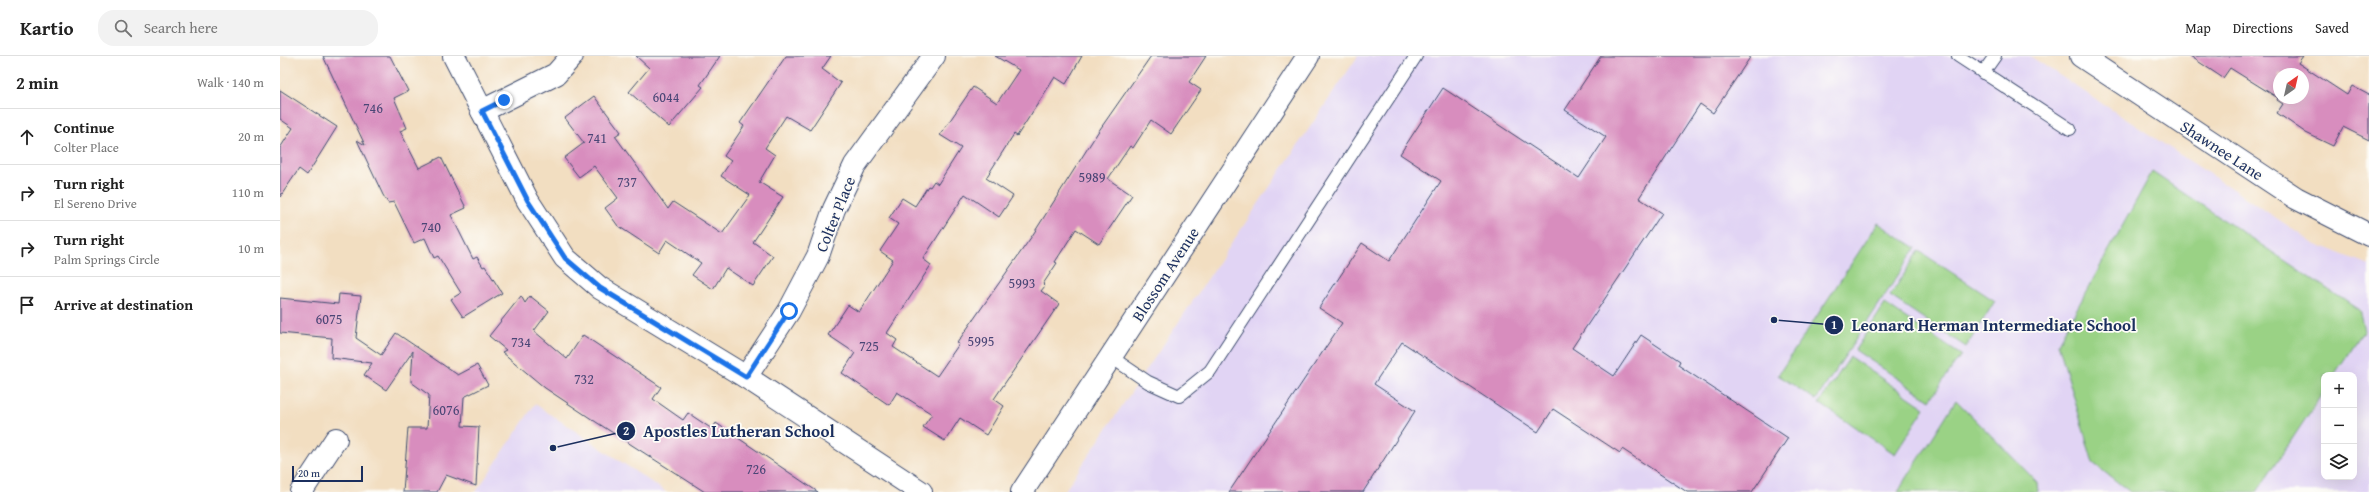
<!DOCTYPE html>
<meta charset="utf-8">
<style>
:root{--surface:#fff;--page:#f2f2f2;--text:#222;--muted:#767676;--line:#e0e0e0}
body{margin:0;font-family:"Gentium Book Plus",serif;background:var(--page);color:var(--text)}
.controls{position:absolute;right:12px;bottom:12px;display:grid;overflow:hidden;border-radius:8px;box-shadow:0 4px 16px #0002}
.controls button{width:36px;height:36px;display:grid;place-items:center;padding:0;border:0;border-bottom:1px solid var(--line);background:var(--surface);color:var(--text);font:20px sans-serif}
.compass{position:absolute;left:1993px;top:12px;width:36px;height:36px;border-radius:50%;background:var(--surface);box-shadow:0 4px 16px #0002;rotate:34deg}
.scale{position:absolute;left:12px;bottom:10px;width:71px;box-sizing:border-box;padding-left:4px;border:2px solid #1b2f5e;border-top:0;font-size:11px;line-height:14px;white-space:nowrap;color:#1b2f5e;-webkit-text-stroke:3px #fdfcf7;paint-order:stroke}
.stop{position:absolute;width:12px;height:12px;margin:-9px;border:3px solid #1a73e8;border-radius:50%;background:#fff}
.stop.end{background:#1a73e8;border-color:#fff;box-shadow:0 1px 4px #0008}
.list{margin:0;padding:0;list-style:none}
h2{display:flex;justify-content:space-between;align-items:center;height:52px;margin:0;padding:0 16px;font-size:17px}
h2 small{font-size:13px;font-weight:400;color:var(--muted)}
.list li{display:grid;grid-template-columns:26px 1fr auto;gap:12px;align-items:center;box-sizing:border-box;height:56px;padding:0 16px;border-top:1px solid var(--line)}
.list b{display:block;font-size:15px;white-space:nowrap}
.list p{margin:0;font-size:13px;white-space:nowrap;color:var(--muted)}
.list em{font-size:13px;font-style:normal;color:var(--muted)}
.icon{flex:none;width:22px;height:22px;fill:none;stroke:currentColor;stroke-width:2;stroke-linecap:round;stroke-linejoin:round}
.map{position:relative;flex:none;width:2089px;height:436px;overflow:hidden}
header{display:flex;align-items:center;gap:24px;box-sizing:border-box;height:56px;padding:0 20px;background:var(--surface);border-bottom:1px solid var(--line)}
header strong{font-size:19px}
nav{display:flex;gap:22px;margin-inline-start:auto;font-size:14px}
.search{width:280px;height:36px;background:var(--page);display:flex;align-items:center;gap:10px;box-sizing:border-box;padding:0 14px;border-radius:16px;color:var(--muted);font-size:15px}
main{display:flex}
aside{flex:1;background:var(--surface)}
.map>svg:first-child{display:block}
.built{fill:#e1d4f4;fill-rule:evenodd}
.green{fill:#9ad285;stroke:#5a8072}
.building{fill:#d88dbe;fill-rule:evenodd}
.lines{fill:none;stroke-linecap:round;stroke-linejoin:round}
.service-casing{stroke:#3b496d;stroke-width:14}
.minor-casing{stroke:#3b496d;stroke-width:24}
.tertiary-casing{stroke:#3b496d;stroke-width:24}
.service{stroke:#fff;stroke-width:12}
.minor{stroke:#fff;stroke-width:22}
.tertiary{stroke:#fff;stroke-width:22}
.route{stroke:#1a73e8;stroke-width:5}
.labels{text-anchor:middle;stroke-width:3.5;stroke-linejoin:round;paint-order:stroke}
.number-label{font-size:14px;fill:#4a4676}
.street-label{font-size:16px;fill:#1b2f5e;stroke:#fdfcf7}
.leader{fill:none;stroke:#1b2f5e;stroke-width:1.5}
.callout-dot{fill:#1b2f5e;stroke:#fdfcf7;stroke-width:1.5}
.mark-label{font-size:12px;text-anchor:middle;font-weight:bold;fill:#fff}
.callout-label{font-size:17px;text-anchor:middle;font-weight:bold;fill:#1b2f5e;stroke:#fdfcf7;stroke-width:3.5;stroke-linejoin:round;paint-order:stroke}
</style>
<header>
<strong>Kartio</strong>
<div class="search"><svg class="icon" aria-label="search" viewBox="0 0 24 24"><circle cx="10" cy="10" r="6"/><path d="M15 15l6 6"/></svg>Search here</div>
<nav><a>Map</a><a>Directions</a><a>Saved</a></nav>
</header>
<main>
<aside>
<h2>2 min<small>Walk · 140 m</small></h2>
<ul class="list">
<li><svg class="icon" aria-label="ahead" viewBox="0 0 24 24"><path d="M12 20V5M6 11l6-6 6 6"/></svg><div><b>Continue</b><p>Colter Place</p></div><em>20 m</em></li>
<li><svg class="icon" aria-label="right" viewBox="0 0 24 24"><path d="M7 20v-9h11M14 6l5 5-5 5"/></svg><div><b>Turn right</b><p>El Sereno Drive</p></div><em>110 m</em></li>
<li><svg class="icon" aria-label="right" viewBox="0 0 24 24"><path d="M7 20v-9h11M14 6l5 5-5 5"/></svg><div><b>Turn right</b><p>Palm Springs Circle</p></div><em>10 m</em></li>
<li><svg class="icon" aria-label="arrive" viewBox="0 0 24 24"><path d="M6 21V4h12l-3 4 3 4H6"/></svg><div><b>Arrive at destination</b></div></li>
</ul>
</aside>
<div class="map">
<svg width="2089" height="436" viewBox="0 0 2089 436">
<rect width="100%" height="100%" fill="#fdfcf7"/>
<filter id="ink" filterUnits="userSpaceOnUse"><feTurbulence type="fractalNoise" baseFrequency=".025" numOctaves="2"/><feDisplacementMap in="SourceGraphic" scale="8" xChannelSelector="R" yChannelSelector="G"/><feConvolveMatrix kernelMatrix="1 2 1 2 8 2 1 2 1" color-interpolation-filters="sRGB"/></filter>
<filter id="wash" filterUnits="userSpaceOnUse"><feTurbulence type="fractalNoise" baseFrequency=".012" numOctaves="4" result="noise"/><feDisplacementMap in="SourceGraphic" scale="16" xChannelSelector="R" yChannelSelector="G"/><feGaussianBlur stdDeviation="0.9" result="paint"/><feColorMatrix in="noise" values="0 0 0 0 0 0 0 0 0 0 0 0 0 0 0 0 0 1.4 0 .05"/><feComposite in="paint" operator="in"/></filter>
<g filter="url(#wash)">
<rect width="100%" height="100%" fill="#f2dec1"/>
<!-- built -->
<g class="built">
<path d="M1078,0H1750L2034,187L2089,209V436H784ZM2044,319H2074V421H2044Z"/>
<path d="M255,348L386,436H196Z"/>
</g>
<!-- green -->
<g class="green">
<path d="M1872,116L2079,254L2084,274L2054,319H2044V335L1977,436H1850L1813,407L1778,287Z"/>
<path d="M1598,167L1636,192L1536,344L1498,319Z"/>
<path d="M1639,195L1715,245L1686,291L1610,240Z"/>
<path d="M1605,248L1681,299L1650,344L1575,294Z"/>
<path d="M1570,301L1645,352L1615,398L1539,347Z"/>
<path d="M1676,344L1757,426L1758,436H1618Z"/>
</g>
<g id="blocks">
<!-- building -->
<g class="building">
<path d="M43,0H110L128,35L114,42L127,72L120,75L139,112L161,101L186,152L171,159L193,203L197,201L203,211L205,210L222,237L183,261L171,243L181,237L158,200L154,202L145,182L134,187L114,146L108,147L103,139L77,84L85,89Z"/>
<path d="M356,0H440L420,29L423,31L389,71L349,36L369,12Z"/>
<path d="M506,0H551L542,13L561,27L530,74L506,60L485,92L495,99L479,126L503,141L473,186L493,200L473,230L446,212L433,233L412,219L421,207L387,184L379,197L338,170L325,152L338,142L314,110L299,121L284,102L304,87L285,62L314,40L341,76L335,80L388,153L393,146L442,178L470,139L441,120L451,105L444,100L464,70L460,67Z"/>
<path d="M715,0H802L786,28L775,21L737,80L734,78L706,122L733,140L719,161L685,138L643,203L651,209L607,277L617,284L613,291L657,320L679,288L677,287L752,180L818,76L871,0H926L909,26L921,34L891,78L871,64L853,92L850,90L828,123L852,139L819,188L796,173L775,206L777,207L763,228L765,230L761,235L779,248L714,343L724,350L706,379L680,362L665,385L643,371L652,358L617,336L609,349L562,317L575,297L548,279L568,249L579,256L613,204L600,195L618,168L609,162L622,142L635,150L648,130L650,131L654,125L658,128L681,92L660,79L693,31L717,47L739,14Z"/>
<path d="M1321,0H1471L1433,57L1420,48L1359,142L1382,157L1292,292L1334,320L1361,279L1400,305L1398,309L1508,382L1472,436H1407L1342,393L1340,397L1273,353L1258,376L1122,286L1094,328L1135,355L1083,436H949L1062,267L1039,252L1082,187L1109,205L1161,125L1120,98L1163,32L1299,122L1326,81L1285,54Z"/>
<path d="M1910,0H2023L2018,7L2067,39L2072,30L2089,39V84L2063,71L2053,90L2026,77L1997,57L2003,48L1997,44L1998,42L1950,12L1943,22ZM1999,18H2023V42H1999Z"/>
<path d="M0,34L57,71L27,119L19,113L0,141V92L13,72L0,63Z"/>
<path d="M59,238L81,240L76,282L101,299L116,277L178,319L197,309L208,329L184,341L182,370L199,371L196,430L166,419L157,436H123L128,372H147L149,339L131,326L133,295L106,334L84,319L92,307L51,302L52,282L0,277V242L58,248Z"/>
<path d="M241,240L245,247L250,240L269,255L254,275L287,303L303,279L381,331L373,343L403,364L408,357L432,373L436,367L538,436H425L316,366L265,332L222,296L226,294L209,280Z"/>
</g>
</g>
</g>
<g filter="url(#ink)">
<use href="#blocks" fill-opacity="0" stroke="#3b496d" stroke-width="1"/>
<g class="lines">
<!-- service casing -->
<g class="service-casing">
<g id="service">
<path d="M1678,0L1790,73"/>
<path d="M1703,17L1715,0"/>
<path d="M831,301L868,326L899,340L930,315L1136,0"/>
</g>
</g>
<!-- minor casing -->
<g class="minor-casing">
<g id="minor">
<path d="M174,0L248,145L285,202L320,232L466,321L641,436"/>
<path d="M1801,0L2016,142L2089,179"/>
<path d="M202,55L276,18L292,0"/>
<path d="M466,321L509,255L538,200L554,153L575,109L654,0"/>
<path d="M21,436L56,383"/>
</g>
</g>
<!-- tertiary casing -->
<g class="tertiary-casing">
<path id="tertiary" d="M742,436L1028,0"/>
</g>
<!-- service -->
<use href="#service" class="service"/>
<!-- minor -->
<use href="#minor" class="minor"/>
<!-- tertiary -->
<use href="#tertiary" class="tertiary"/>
</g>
</g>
<g class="lines" filter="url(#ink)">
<!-- route -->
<path class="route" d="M224,44L202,55L248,145L285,202L320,232L466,321L509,255"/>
</g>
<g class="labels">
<!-- number labels -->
<g class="number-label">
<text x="386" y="46">6044</text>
<text x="93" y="57">746</text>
<text x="317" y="87">741</text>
<text x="812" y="126">5989</text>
<text x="347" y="131">737</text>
<text x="151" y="176">740</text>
<text x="742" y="232">5993</text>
<text x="49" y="268">6075</text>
<text x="701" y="290">5995</text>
<text x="241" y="291">734</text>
<text x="589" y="295">725</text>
<text x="304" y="328">732</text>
<text x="166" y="359">6076</text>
<text x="476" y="418">726</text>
</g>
<!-- street labels -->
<g class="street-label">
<text transform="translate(1942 94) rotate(33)" y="6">Shawnee Lane</text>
<text transform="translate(555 158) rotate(-68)" y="6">Colter Place</text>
<text transform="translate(885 218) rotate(-57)" y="6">Blossom Avenue</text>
</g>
</g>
<!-- callouts -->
<path class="leader" d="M1494 264L1554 269M273 392L346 375"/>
<g class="callout-dot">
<circle cx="1494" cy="264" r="4"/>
<circle cx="273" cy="392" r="4"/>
<circle cx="1554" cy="269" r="10"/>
<circle cx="346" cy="375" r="10"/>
</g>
<g class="mark-label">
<text x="1554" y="273">1</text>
<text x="346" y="379">2</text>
</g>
<g class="callout-label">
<text x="1714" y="275">Leonard Herman Intermediate School</text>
<text x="459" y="381">Apostles Lutheran School</text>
</g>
</svg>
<div class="controls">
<button>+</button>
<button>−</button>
<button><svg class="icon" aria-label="layers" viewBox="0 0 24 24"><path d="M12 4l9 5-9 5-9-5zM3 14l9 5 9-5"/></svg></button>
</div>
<svg class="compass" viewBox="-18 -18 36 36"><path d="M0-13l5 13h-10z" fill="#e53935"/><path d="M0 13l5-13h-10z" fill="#767676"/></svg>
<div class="scale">20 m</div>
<div class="stop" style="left:509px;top:255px"></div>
<div class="stop end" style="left:224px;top:44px"></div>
</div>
</main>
